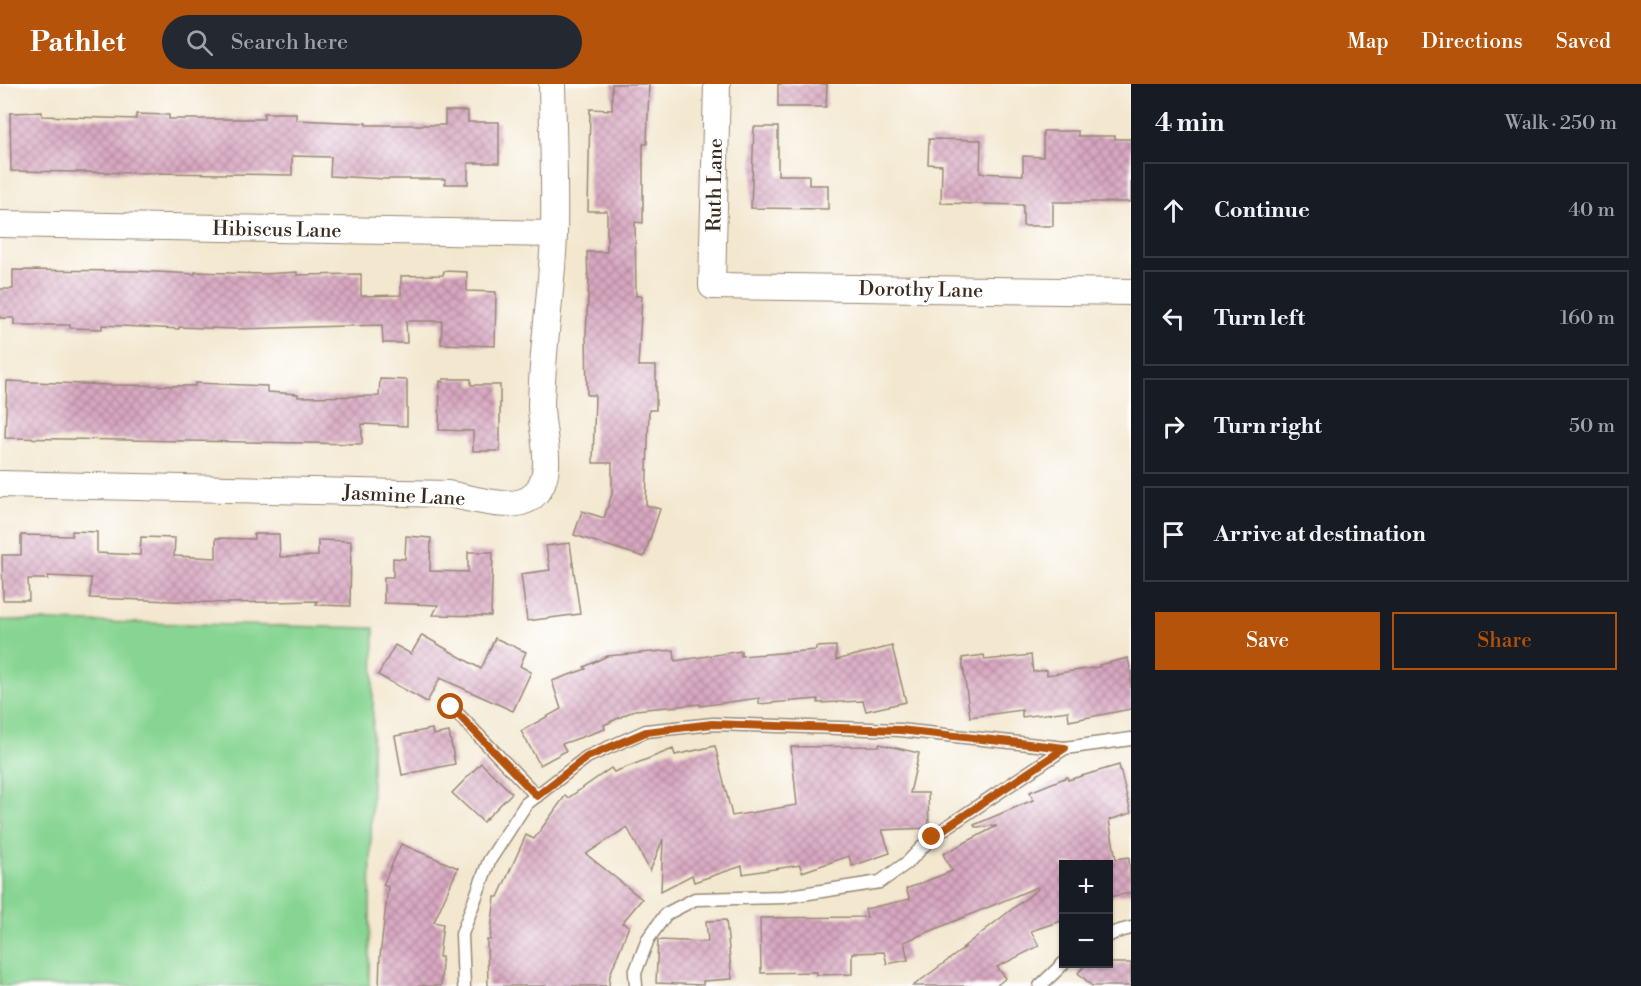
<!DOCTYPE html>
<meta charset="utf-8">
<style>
:root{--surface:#171b24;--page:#242831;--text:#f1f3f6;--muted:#9ea1a6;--line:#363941;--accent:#b45309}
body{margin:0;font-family:"Libre Bodoni",serif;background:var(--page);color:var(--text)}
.controls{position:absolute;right:18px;bottom:18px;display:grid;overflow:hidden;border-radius:0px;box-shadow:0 2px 4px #0004}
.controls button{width:54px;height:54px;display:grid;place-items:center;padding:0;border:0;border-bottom:2px solid var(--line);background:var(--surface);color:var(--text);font:30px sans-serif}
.stop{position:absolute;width:18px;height:18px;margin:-14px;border:4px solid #b45309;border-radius:50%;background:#fff}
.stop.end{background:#b45309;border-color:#fff;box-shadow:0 2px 6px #0008}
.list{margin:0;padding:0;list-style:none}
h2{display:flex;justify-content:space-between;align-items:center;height:78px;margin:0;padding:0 24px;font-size:26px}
h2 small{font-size:20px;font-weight:400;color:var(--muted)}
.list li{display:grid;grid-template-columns:39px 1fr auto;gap:18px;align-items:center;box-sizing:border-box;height:96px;margin:0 12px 12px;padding:0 12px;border:2px solid var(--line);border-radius:0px}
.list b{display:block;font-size:22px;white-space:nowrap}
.list em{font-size:20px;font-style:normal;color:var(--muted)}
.actions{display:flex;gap:12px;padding:18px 24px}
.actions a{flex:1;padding:14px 0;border:2px solid var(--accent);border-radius:0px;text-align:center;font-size:21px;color:var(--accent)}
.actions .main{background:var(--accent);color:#fff}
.icon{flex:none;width:33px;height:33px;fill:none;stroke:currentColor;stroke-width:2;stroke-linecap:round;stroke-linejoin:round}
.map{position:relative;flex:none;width:1131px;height:902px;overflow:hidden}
header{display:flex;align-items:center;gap:36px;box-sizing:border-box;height:84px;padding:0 30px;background:var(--accent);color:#fff}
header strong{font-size:28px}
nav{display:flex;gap:33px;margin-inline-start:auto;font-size:21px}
.search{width:420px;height:54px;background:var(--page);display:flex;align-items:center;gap:15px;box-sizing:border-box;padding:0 21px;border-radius:33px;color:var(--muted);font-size:22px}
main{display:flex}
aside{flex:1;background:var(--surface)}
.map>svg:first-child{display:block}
.grass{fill:#88d593;stroke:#628058;stroke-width:1.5}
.building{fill:url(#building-cross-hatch)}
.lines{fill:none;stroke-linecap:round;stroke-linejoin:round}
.lane-casing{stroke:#978876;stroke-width:15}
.street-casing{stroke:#978876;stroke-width:28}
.lane{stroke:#fff;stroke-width:12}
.street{stroke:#fff;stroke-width:26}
.route{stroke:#b45309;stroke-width:8}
.labels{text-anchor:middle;stroke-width:6;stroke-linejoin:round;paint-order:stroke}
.street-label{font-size:20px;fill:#3b2a1e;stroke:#fff}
</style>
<header>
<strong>Pathlet</strong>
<div class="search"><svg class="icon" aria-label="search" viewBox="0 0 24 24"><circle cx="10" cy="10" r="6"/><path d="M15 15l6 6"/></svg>Search here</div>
<nav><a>Map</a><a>Directions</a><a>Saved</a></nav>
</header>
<main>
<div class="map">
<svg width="1131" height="902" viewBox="0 0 1131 902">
<defs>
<pattern id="building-cross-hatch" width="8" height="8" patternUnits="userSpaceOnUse" patternTransform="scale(1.5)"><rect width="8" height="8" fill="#d8a7c1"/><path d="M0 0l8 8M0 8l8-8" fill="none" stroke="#b0889c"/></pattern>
</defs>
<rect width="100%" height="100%" fill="#fff"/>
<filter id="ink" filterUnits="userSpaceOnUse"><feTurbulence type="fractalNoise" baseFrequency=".0167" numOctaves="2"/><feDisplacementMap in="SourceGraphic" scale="12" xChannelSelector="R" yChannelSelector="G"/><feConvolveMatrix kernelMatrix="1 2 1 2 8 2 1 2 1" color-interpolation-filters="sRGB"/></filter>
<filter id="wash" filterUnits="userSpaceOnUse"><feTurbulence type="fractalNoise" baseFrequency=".008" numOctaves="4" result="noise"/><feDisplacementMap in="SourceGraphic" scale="24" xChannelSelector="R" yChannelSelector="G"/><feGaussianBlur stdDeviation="1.35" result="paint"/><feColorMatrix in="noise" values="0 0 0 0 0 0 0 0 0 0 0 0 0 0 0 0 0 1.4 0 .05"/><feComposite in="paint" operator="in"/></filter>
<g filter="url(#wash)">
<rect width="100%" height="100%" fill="#f3e7cf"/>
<!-- grass -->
<path class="grass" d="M0,536L374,544L369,902H0Z"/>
<g id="blocks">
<!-- building -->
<g class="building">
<path d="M612,0H649L647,60H643V139L635,138L636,212H642L638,282H656V326H649L646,421L660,425L644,473L574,451L582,427L604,434L612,410V379H593L595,311H587L586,249L589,196H588L587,168H607V127H588L590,25L612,26Z"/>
<path d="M778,0H827L826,23H778Z"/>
<path d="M445,27H468V38H499V79H468V100H445V95H386L330,92L331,73L292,72V91L11,87L10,29L42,28V32L136,35V30L169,31V35H264V29H296V36L366,39V41H445Z"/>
<path d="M754,43H778V91H809V101H828V125L751,124Z"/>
<path d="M1043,47H1078V52H1115V55H1131V118H1053V142H1023V121L941,119L942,81L928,80L929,55L981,56L980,89L1023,91V72L1043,73Z"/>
<path d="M13,186L136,187L195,190V188L264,190L297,188V191L361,190V212L401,211V192L443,191L444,187L467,188V207L496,208L495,262L441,260L442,237H406L407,259H383L382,241L235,245L179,243V245L102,241V245L70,244V241H14V234H0V205H13Z"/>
<path d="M380,295L407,296V342L362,340V360L5,354L7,297L108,301L195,302V299L267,302V308L298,310V313L379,312Z"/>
<path d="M443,295H471V301H500V367H473V347L439,346L440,297L443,298Z"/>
<path d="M72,447L97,448V469L140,471L141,453L175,454L174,472L216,474V454L254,455V450H279L280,473L318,472V456L351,457L350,522L316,521L317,517L228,519L90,514L91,494L48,492V495H28L29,516H3L2,471H21V451L72,452Z"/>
<path d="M406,452L431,454L430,487L468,488V468H493L491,532L433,531L438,521L384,519V493H393V474L405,475Z"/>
<path d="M570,459L580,530L527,537L521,490L550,486L546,462Z"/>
<path d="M422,551L481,585L495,554L526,568L520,582L531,588L513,627L440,594L427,618L378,591L395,561L411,570Z"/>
<path d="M836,562V576L892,562L906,618L866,627L863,617L818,619V615L759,620V614L700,622V620L635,626L604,641L605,645L562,660L566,667L540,681L521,647L561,625L552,597L586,585L584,583L607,572L674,566L675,577L741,567V572L816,566V563Z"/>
<path d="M984,571L985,576L1031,571L1033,588L1047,586V591L1100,583L1099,581L1128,574L1131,589V625L1069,637L1068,627L1022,633V626L970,633L962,574Z"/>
<path d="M432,645L433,651L449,648L455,680L402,691L395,652Z"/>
<path d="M879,660L919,669L910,709H928L929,744L882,746L890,769L852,782L849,772L802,788L800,781L743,790L742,782L694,798L692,791L661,807L663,755L650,787L627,743L586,770L642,815L622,839L629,842L610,891L609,902H488L487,856H490L495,813H498L526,751L534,755L565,712L568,714L611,684L614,688L673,665L675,671L715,662L732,732L797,721L791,663L879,662Z"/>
<path d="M481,679L512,709L483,738L452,709Z"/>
<path d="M1119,681L1131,729L1109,736L1116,775L1129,773L1131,809L1108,813V780H1064V836L1031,847L1039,862L997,883L1006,894L996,902H913L966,863L962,864L1038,805L1037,803L904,858L908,876L887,880L884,868L852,869V890L817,891V888L761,889L760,834L867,833L865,825L910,815L906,805L952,787L943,770L997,742L975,743L974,741L1033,716L1030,708L1067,693L1068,696Z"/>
<path d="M401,760L458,784L434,838L443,840L439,873H442L441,902H379L380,873L388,803L383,801Z"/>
<path d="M726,836L732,895L703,897V901L656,899L658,856L708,858L706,837Z"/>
<path d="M1087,879H1131V902H1092L1078,889Z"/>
</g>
</g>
</g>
<g filter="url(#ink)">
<use href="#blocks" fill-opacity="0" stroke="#978876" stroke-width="1.5"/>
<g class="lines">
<!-- lane casing -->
<g class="lane-casing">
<g id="lane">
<path d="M451,623L537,712"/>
<path d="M1108,852L1116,848L1131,844"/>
<path d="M464,902L462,850L489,777L526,720L587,673L646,647L713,640L900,646L1065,664"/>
<path d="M636,902L635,889L648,855L666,830L695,815L783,813L880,798L908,778L932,753L1065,664L1131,655"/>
<path d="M1040,902L1064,879"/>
</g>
</g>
<!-- street casing -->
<g class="street-casing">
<g id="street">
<path d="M717,0L712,202L1131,208"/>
<path d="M0,140L554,150"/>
<path d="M0,400L448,410C472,414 517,430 535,410C556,387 541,349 541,322C542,265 552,207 554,150C555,100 553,50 552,0"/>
</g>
</g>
<!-- lane -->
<use href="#lane" class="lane"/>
<!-- street -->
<use href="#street" class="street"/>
</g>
</g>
<g class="lines" filter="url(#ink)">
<!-- route -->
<path class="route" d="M451,623L537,712L587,673L646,648L712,640L900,646L1065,664L932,753"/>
</g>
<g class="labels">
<!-- street labels -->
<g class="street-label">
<text transform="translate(714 101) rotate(-89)" y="7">Ruth Lane</text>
<text transform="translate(277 145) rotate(1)" y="7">Hibiscus Lane</text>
<text transform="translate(921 205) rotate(1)" y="7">Dorothy Lane</text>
<text transform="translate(404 411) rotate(3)" y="7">Jasmine Lane</text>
</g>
</g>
</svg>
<div class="controls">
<button>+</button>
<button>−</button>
</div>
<div class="stop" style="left:451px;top:623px"></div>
<div class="stop end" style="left:932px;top:753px"></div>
</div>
<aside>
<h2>4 min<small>Walk · 250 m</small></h2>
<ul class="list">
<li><svg class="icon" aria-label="ahead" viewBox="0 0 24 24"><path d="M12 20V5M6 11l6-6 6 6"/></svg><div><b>Continue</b></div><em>40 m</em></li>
<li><svg class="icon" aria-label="left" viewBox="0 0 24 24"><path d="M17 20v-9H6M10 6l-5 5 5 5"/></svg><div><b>Turn left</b></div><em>160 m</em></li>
<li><svg class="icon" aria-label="right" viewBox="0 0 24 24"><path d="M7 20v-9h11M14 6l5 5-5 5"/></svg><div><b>Turn right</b></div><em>50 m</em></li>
<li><svg class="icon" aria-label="arrive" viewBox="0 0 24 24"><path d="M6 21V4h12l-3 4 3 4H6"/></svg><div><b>Arrive at destination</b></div></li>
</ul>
<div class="actions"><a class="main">Save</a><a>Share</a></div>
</aside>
</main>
